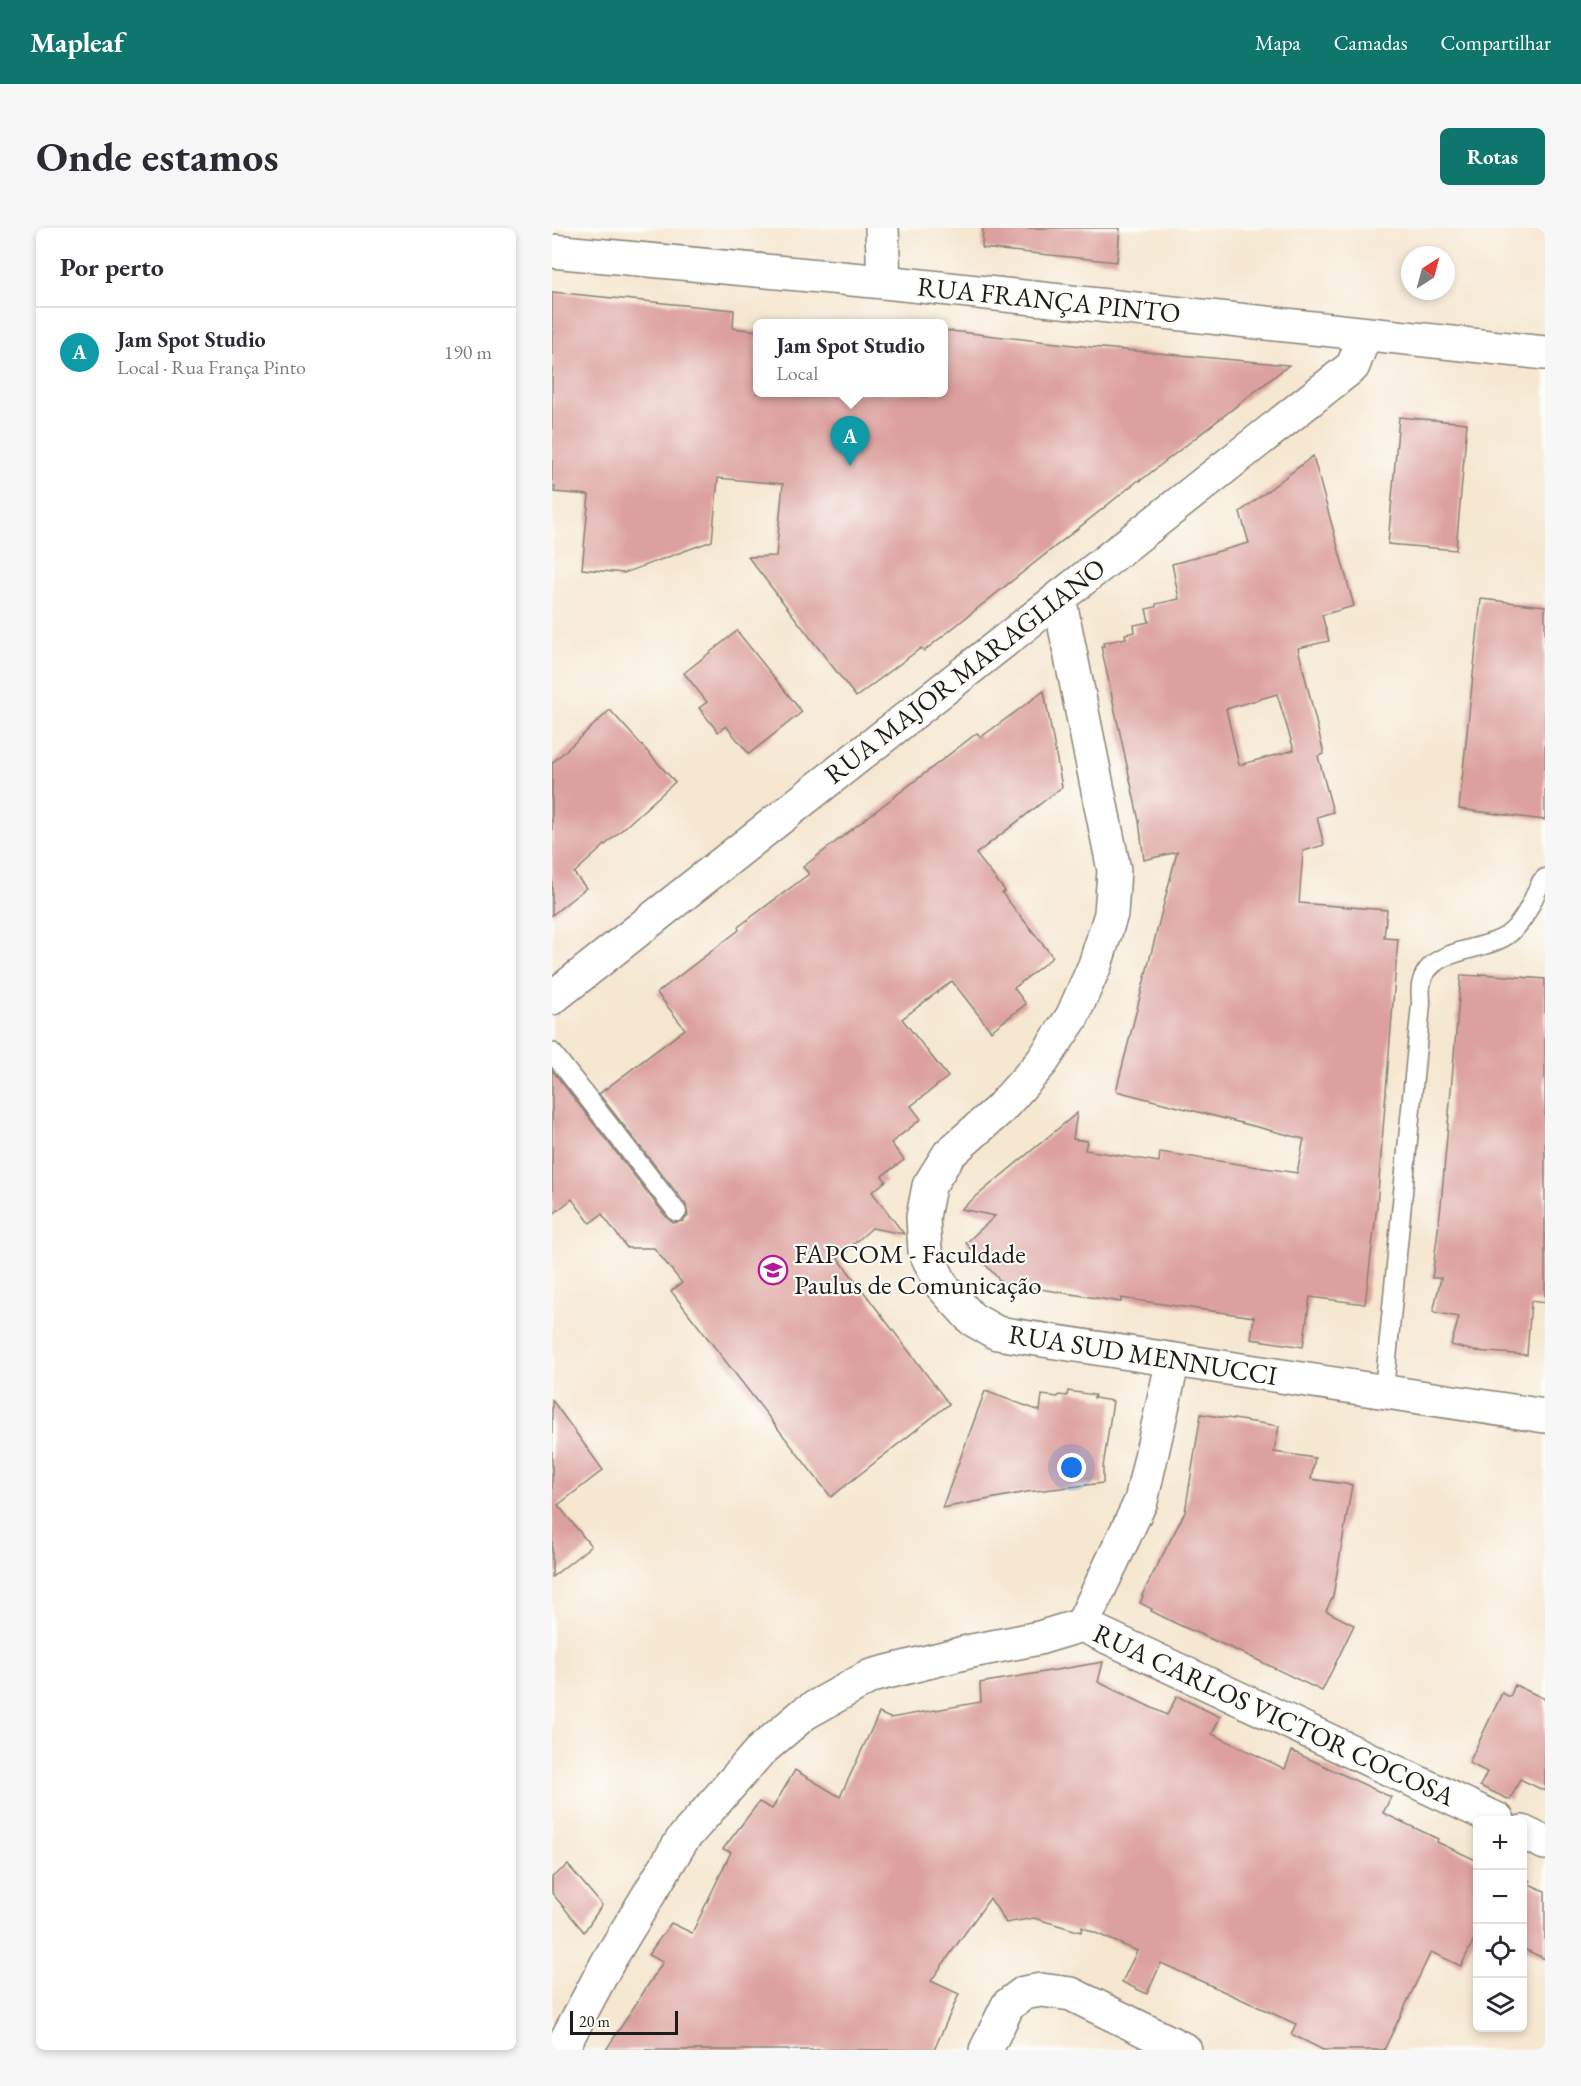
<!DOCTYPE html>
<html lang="pt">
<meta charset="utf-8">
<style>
:root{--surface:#fff;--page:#f7f7f7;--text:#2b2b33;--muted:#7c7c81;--line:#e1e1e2;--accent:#0f766e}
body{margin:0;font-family:"EB Garamond",serif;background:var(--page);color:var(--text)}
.controls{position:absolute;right:18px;bottom:18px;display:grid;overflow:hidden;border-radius:9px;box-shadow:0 3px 9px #0003}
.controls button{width:54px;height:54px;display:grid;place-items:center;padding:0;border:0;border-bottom:2px solid var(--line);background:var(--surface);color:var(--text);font:30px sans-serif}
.compass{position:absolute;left:849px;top:18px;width:54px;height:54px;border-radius:50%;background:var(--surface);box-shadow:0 3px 9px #0003;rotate:36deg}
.scale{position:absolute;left:18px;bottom:15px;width:108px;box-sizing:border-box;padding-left:6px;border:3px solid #1c1c1c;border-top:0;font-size:16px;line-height:21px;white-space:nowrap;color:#1c1c1c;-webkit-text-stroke:4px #fdfcf7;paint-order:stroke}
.you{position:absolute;left:520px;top:1240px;width:21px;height:21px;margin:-15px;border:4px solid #fff;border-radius:50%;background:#1a73e8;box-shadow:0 0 0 9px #1a73e833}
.badge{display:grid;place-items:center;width:39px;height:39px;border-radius:50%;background:var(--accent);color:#fff;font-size:20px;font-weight:700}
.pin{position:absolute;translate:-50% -50px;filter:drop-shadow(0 2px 3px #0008)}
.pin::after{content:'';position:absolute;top:32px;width:21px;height:18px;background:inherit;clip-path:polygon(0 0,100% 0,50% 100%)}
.popup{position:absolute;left:201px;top:91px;width:195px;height:78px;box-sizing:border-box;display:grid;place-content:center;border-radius:9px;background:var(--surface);filter:drop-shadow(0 2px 4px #0005);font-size:20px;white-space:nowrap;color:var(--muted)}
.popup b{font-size:22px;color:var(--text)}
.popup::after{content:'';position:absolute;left:50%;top:100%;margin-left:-12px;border:12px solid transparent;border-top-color:var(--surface)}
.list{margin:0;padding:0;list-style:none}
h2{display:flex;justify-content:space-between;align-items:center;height:78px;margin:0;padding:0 24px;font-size:26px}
h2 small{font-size:20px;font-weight:400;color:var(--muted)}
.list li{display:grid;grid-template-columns:39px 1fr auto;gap:18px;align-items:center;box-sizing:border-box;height:90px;padding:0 24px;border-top:2px solid var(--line)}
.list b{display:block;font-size:22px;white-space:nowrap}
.list p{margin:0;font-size:20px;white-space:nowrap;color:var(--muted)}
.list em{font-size:20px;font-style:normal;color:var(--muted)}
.icon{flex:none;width:33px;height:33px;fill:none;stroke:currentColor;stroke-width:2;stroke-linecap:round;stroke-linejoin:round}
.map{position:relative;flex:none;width:993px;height:1822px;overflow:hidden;border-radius:9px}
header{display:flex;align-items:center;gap:36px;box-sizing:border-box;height:84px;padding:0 30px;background:var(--accent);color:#fff}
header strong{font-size:28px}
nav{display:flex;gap:33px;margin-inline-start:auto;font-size:21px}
.intro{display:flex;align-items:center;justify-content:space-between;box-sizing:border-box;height:144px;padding:0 36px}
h1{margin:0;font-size:42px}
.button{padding:15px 27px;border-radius:9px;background:var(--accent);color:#fff;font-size:21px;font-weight:700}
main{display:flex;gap:36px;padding:0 36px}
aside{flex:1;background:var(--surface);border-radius:9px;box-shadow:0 3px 9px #0003}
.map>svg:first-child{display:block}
.building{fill:#dca09e;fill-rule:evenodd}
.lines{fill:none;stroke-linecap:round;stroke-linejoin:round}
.lane-casing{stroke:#888276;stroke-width:21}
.street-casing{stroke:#888276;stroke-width:36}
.lane{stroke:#fff;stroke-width:18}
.street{stroke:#fff;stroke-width:33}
.labels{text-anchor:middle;stroke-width:4.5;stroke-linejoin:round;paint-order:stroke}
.street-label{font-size:27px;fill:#1c1c1c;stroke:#fdfcf7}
.poi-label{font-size:27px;fill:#1c1c1c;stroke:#fdfcf7;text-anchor:start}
</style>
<header>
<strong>Mapleaf</strong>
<nav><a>Mapa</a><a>Camadas</a><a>Compartilhar</a></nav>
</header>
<div class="intro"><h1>Onde estamos</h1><a class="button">Rotas</a></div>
<main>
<aside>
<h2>Por perto<small></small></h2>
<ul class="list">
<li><span class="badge" style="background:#0f9aa8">A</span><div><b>Jam Spot Studio</b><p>Local · Rua França Pinto</p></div><em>190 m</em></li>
</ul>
</aside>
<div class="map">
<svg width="993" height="1822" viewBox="0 0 993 1822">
<rect width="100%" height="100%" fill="#fdfcf7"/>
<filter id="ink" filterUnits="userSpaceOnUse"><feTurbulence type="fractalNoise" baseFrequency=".0167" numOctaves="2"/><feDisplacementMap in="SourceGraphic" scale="12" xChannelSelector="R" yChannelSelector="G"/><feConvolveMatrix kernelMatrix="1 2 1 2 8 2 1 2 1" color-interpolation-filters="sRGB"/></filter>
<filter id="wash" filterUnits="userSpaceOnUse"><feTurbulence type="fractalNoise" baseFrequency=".008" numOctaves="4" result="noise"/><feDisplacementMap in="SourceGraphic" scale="24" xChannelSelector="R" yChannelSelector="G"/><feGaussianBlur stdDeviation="1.35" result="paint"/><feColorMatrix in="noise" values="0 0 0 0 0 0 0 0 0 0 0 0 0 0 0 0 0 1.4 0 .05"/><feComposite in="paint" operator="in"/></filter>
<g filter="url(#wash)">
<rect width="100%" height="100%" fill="#f5e7d0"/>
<g id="blocks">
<!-- building -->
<g class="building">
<path d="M431,0H568L565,34L430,20Z"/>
<path d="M0,64L182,82L181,100L205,103V165H391V102L539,119L737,137L588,253V251L372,423L369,420L304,469L196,329L224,328L231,256L166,250L160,313L72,345L30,341L37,267L2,264L3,259H0Z"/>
<path d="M847,189L915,195L904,322L836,316Z"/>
<path d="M761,228L802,378L770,387L777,413L746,420L772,526L766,528L781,584L765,589L772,617L751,623L747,675L835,682L832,710L846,711L825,978L813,1076L758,1069L751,1119L699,1111L702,1089L569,1070V1074L470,1058L461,1067L414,1015L443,988L409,981L525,885L521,911L535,913L533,922L607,934L608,924L745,945L752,911L564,863L625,624L592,632L587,593L549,418H552L551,415L574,410L573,406L583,404L582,397L597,394L594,381L604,379V376L627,371L620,336L697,315L688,284ZM725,466L742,522L687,537L674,481Z"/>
<path d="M929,371L993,378V592L907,581Z"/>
<path d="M185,403L250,484L197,526L174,498L166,504L147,480L155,474L132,445Z"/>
<path d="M492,463L510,559L424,626L453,663L450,665L501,729L462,760L474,776L439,803L400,753L350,791L396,849L359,878L369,891L339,915L352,932L330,948L334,953L320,964L352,1006L320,1000L286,1030L397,1176L279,1269L119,1063L130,1055L102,1020H75L50,986L38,995L20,971L0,987V842L116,991L121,995L131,993L136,988L134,977L47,866L133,801L105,765L187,702L186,699L257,646L251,639L425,505L429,509Z"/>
<path d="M58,482L123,554L22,645L34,660L0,687V535Z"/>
<path d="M928,746L993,751V1075L979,1073L975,1127L923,1123L899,1117L907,1089L881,1084L889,1050H880L889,977L909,747L929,748Z"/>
<path d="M433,1163L488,1183L490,1167L506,1169L507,1167L515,1168L516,1163L543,1167L542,1170L561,1173L551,1239V1255L475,1264L390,1280Z"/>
<path d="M0,1172L51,1242L6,1277L39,1318L0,1349Z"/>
<path d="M649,1186L727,1198L722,1224L763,1230L759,1251L800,1257L781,1368L774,1383L802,1397L770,1463L697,1428L625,1396L599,1383L600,1381L588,1375L591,1368L590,1367L633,1284Z"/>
<path d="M551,1434L546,1454L615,1487L625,1468L668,1489L660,1506L733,1541L740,1523L839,1569L831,1585L886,1611L885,1614L926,1633V1703L909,1738L879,1724L832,1822H771L739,1806L744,1796L609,1735L595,1766L570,1754L585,1723L530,1699L529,1704L482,1690L454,1695L438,1670L379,1753L407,1766L382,1822H54L111,1734L96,1727L119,1695L140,1705L179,1624L171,1621L207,1574L220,1581L243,1542L288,1569L327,1485L338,1490L429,1474L428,1455Z"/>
<path d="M963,1457L993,1471V1563L968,1551L958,1572L928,1558L935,1544L917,1535L950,1465L958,1469Z"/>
<path d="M16,1637L50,1677L32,1704L0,1665V1649Z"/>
<path d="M970,1650L978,1653L977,1656L993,1663V1731L970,1720Z"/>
</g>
</g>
</g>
<g filter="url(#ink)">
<use href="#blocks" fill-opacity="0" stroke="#888276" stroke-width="1.5"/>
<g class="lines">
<!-- lane casing -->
<g class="lane-casing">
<g id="lane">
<path d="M0,824L125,984"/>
<path d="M832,1163L869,776C869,770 868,763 869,757C876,719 928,725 954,708C972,696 980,673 989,654L993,650"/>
</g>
</g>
<!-- street casing -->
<g class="street-casing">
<g id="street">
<path d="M330,0L332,54"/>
<path d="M0,23L332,54L993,125"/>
<path d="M507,369L562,642L559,686L543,737L520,789L490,834L448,881L397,926L377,958L371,989L373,1023L390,1058L420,1091L445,1105L993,1188"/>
<path d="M0,770L801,138L813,106"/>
<path d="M530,1397L946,1592"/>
<path d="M970,1604L993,1615"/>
<path d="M9,1822L57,1732L130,1612L207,1524L253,1485L319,1448L420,1423L487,1410L530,1397L589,1273L621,1132"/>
<path d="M434,1822L456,1777L472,1765L489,1762L519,1766L633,1822"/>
</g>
</g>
<!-- lane -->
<use href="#lane" class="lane"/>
<!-- street -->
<use href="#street" class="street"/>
</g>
</g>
<!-- icons -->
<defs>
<g id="university-ring" transform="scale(1.5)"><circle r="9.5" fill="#fdfcf7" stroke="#b5179e" stroke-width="1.5"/><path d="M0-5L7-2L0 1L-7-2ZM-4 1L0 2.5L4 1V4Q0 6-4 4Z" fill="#b5179e"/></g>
</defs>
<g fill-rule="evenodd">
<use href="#university-ring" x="221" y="1042"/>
</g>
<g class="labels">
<!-- street labels -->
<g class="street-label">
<text transform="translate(497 72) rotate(6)" y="9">RUA FRANÇA PINTO</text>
<text transform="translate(413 443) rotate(-38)" y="9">RUA MAJOR MARAGLIANO</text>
<text transform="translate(591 1127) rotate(9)" y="9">RUA SUD MENNUCCI</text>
<text transform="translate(722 1487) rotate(25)" y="9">RUA CARLOS VICTOR COCOSA</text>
</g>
<!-- poi labels -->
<g class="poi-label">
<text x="242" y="1035">FAPCOM - Faculdade<tspan x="242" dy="31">Paulus de Comunicação</tspan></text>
</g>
</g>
</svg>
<div class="controls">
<button>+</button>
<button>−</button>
<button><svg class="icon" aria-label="locate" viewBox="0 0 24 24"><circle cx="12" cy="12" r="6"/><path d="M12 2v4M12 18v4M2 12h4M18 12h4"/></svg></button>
<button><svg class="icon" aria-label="layers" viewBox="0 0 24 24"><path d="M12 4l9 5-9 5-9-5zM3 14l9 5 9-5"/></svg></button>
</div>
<svg class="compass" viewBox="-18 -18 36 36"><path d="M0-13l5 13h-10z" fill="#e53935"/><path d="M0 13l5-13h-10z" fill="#7c7c81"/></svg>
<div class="scale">20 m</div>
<div class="you"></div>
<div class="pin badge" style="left:298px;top:238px;background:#0f9aa8">A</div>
<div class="popup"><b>Jam Spot Studio</b>Local</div>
</div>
</main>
